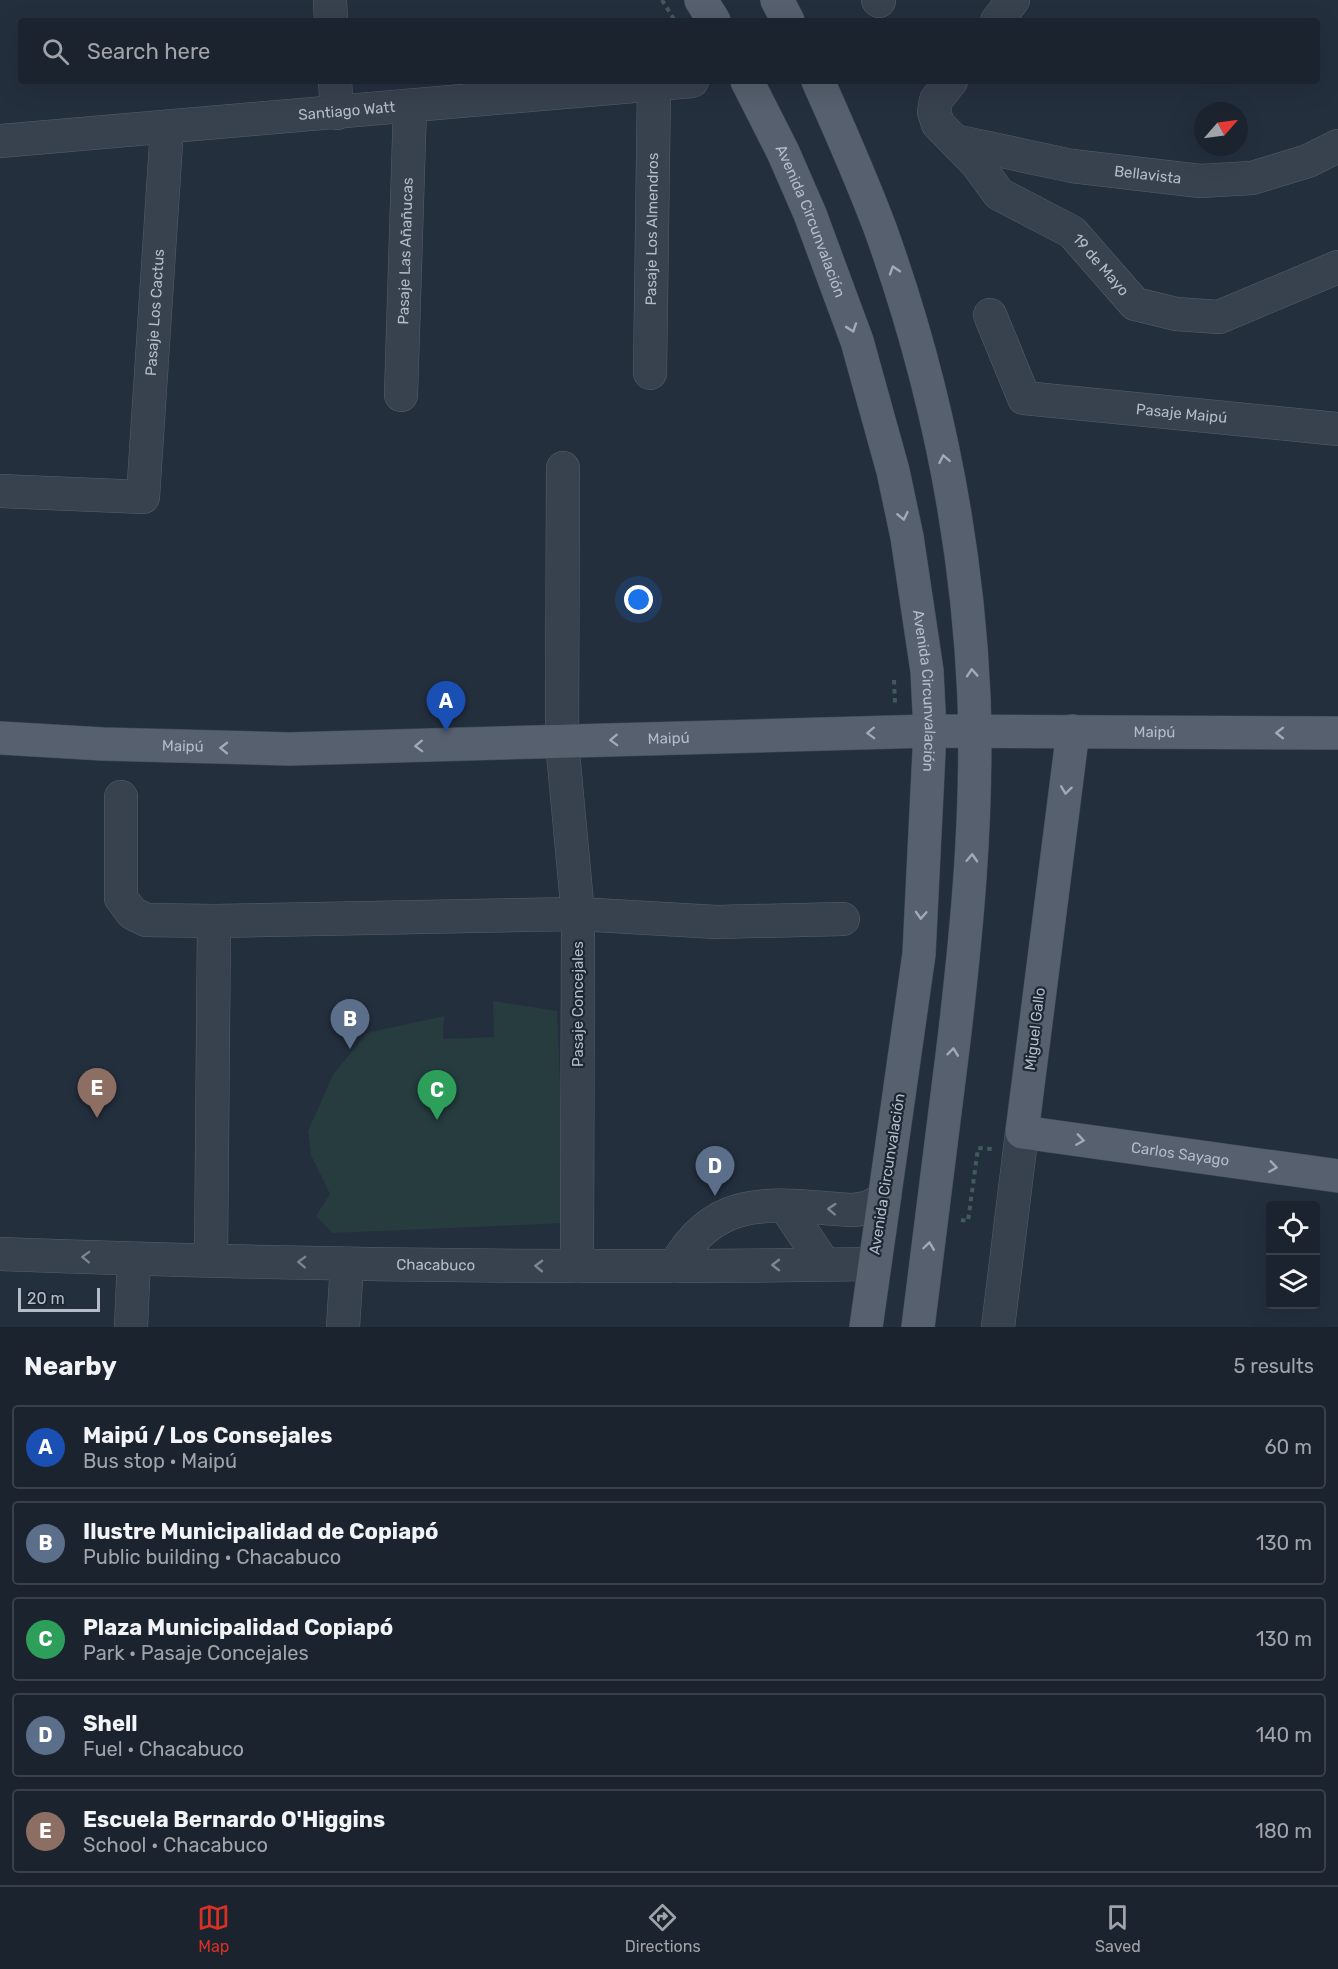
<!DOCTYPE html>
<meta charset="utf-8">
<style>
:root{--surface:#1b232e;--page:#242b36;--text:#f1f3f6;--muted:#a0a4aa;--line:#39404a;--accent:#d93025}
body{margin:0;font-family:Rubik,sans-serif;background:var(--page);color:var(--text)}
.controls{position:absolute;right:18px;bottom:18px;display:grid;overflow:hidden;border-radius:6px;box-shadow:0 6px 24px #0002}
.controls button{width:54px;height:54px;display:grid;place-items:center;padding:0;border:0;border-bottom:2px solid var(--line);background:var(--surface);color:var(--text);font:30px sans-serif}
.compass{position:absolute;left:1194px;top:102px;width:54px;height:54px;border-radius:50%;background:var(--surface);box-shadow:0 6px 24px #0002;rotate:62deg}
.scale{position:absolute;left:18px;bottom:15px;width:82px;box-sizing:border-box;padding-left:6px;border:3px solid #b4bcc9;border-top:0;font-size:16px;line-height:21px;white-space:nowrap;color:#b4bcc9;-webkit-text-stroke:4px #1d2633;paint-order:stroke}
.you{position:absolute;left:639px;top:600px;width:21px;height:21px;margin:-15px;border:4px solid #fff;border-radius:50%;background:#1a73e8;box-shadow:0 0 0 9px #1a73e833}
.badge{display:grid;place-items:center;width:39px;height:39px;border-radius:50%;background:var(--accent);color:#fff;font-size:20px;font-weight:700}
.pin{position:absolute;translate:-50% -50px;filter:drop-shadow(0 2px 3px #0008)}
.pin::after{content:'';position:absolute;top:32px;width:21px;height:18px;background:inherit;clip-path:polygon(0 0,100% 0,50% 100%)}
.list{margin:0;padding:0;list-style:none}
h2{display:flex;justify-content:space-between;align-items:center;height:78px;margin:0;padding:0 24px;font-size:26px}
h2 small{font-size:20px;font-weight:400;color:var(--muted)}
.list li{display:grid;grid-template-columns:39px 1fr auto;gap:18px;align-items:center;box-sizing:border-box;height:84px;margin:0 12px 12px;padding:0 12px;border:2px solid var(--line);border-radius:6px}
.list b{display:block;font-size:22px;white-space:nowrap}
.list p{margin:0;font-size:20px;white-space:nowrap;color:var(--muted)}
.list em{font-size:20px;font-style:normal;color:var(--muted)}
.icon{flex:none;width:33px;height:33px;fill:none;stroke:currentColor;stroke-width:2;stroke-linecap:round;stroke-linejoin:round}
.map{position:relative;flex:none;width:1338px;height:1327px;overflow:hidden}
.search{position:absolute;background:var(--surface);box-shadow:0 6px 24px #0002;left:18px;right:18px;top:18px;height:66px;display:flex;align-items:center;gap:15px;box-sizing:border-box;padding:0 21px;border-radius:6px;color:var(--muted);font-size:22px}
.sheet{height:558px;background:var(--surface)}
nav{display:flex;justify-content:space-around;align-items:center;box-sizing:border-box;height:84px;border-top:2px solid var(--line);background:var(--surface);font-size:16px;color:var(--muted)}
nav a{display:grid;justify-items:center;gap:3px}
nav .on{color:var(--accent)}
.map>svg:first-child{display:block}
.green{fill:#263c3f}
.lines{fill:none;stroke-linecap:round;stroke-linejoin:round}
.minor-casing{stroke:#565f6c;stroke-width:34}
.major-casing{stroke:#414a57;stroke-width:34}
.path{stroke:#44595c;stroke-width:4;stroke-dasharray:4.5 4.5;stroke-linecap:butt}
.minor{stroke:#38414e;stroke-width:33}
.major{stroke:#56606e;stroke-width:33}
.oneway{stroke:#a1aab7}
.oneway2{stroke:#7c8592}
.labels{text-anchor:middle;stroke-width:4.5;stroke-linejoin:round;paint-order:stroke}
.street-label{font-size:15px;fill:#b4bcc9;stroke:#1d2633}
</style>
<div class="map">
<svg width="1338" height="1327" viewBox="0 0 1338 1327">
<rect width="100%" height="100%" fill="#242f3e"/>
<!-- green -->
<path class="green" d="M493,1001L557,1011L566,1223L332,1233L316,1216L330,1194L311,1155L308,1131L333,1075L367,1033L444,1016L443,1039L494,1037Z"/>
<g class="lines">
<!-- minor casing -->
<g class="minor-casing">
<g id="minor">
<path d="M330,0L331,21"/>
<path d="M878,0L879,1"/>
<path d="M997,21L1013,0"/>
<path d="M335,81L337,113"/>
<path id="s1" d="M951,81L936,100L934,112L938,124L977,164L999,194L1072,232L1135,304L1176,314L1219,317L1338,267"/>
<path id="s2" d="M0,141L692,81"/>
<path id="s3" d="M955,141L1072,166L1200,181L1252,178L1308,161L1338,146"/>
<path id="s4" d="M990,315L1024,398L1338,429"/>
<path id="s5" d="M650,373L654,85"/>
<path id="s6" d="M401,395L410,106"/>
<path d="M563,468L562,742L578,914L577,1266"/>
<path id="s7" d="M0,491L143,497L167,128"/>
<path d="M121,797V898L132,913L146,920L214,921L578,914L716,922L843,919"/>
<path d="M785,1206L824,1264"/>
<path id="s8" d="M0,1254C291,1265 583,1269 874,1264"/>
<path d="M211,1260L214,921"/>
<path d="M675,1266C717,1189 779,1206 852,1210C867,1209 876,1206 885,1195"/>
<path d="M131,1327L134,1259"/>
<path d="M343,1327L347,1264"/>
<path d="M998,1327L1022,1132"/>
</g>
</g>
<!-- major casing -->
<g class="major-casing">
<g id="major">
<path d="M701,0L714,21"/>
<path d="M777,0L788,21"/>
<path id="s9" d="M747,81L783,152L810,214L857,341L893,471L907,537L927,671L930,731L919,954L866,1327"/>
<path d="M818,81C840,130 861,178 880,228C934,378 967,538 974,697C978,815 967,931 953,1048C942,1141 930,1234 918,1327"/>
<path id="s10" d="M1073,731L1022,1132L1338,1176"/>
<path id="s11" d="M0,738L103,744L289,749L930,731L1338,733"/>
</g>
</g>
<!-- path -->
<g class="path">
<path d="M662,0L675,21"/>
<path d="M894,680L895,703"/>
<path d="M961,1220L968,1221L978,1148L992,1149"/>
</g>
<!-- minor -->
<use href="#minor" class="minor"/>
<!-- major -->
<use href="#major" class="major"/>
</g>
<!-- one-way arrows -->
<defs><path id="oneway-chevron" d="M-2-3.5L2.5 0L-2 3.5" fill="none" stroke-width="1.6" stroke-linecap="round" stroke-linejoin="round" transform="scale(1.5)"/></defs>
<g class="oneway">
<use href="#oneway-chevron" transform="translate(894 270) rotate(-108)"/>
<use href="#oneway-chevron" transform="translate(852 328) rotate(71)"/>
<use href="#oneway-chevron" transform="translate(944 459) rotate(-101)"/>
<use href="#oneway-chevron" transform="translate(903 516) rotate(78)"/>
<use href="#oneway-chevron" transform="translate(972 673) rotate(-94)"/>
<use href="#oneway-chevron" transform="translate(871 733) rotate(178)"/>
<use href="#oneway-chevron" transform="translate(1280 733) rotate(-180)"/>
<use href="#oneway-chevron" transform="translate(614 740) rotate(178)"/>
<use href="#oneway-chevron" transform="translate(419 746) rotate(178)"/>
<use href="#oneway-chevron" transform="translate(224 748) rotate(-179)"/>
<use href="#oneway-chevron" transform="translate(1066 790) rotate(97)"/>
<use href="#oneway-chevron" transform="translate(972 858) rotate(-87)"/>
<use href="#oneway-chevron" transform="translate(921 915) rotate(93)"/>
<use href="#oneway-chevron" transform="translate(953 1052) rotate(-83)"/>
<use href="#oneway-chevron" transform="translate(1080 1140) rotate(8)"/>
<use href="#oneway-chevron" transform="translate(1273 1167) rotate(8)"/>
<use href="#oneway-chevron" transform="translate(929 1246) rotate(-82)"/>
</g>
<g class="oneway2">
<use href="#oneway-chevron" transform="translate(832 1209) rotate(-177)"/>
<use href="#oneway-chevron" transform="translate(86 1257) rotate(-178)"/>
<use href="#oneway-chevron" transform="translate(302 1262) rotate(-178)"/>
<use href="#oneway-chevron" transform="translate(776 1265) rotate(180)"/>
<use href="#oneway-chevron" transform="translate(539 1266) rotate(-179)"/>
</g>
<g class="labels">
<!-- street labels -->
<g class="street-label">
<text dy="5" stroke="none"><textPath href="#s2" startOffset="348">Santiago Watt</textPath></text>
<text dy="5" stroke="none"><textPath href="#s3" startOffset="196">Bellavista</textPath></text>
<text dy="5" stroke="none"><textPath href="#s9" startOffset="154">Avenida Circunvalación</textPath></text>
<text dy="5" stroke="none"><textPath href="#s5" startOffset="144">Pasaje Los Almendros</textPath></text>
<text dy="5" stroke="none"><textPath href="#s6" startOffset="144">Pasaje Las Añañucas</textPath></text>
<text dy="5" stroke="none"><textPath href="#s1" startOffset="268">19 de Mayo</textPath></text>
<text dy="5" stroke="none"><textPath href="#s7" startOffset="328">Pasaje Los Cactus</textPath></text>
<text dy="5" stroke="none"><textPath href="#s4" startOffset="248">Pasaje Maipú</textPath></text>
<text dy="5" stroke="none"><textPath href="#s9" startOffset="640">Avenida Circunvalación</textPath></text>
<text dy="5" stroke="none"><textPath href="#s11" startOffset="1155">Maipú</textPath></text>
<text dy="5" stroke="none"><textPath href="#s11" startOffset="669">Maipú</textPath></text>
<text dy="5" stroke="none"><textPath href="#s11" startOffset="183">Maipú</textPath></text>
<text transform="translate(578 1004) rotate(-90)" y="5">Pasaje Concejales</text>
<text transform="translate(1035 1029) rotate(-83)" y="5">Miguel Gallo</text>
<text dy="5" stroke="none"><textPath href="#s10" startOffset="564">Carlos Sayago</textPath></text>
<text transform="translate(887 1174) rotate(-81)" y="5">Avenida Circunvalación</text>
<text dy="5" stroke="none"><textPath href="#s8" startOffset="436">Chacabuco</textPath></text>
</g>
</g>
</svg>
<div class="controls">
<button><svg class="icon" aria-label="locate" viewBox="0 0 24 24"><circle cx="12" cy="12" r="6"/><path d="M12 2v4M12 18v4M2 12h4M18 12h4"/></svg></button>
<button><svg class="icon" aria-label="layers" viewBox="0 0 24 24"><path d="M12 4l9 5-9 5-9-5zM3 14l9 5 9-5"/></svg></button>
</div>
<svg class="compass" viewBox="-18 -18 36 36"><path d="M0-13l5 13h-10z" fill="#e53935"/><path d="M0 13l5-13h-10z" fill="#a0a4aa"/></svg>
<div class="scale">20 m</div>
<div class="you"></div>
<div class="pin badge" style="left:446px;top:731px;background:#1a4fb4">A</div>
<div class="pin badge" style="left:350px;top:1049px;background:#5c6f8a">B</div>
<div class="pin badge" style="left:437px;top:1120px;background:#2e9e5b">C</div>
<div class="pin badge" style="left:715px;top:1196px;background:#5c6f8a">D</div>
<div class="pin badge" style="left:97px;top:1118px;background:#8d6e63">E</div>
<div class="search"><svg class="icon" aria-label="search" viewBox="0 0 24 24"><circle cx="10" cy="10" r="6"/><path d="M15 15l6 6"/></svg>Search here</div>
</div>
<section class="sheet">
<h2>Nearby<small>5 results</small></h2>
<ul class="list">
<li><span class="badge" style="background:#1a4fb4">A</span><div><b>Maipú / Los Consejales</b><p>Bus stop · Maipú</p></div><em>60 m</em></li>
<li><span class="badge" style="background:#5c6f8a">B</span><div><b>Ilustre Municipalidad de Copiapó</b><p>Public building · Chacabuco</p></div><em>130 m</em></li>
<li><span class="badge" style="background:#2e9e5b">C</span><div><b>Plaza Municipalidad Copiapó</b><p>Park · Pasaje Concejales</p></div><em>130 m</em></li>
<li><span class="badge" style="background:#5c6f8a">D</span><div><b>Shell</b><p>Fuel · Chacabuco</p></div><em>140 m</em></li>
<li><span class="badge" style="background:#8d6e63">E</span><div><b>Escuela Bernardo O'Higgins</b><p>School · Chacabuco</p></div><em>180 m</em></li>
</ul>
</section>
<nav>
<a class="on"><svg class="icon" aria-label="map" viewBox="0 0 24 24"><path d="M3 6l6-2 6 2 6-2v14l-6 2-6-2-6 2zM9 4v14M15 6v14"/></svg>Map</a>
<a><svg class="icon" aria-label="directions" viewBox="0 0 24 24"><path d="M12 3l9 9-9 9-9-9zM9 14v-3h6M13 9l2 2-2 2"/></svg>Directions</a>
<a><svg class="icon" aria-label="saved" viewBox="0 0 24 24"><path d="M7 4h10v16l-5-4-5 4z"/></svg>Saved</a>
</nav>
